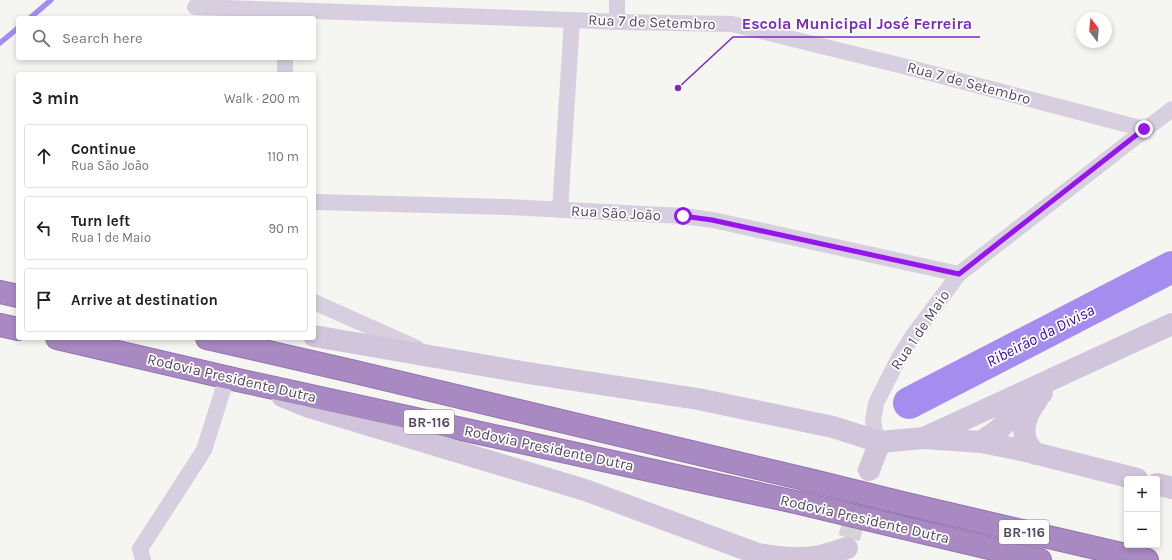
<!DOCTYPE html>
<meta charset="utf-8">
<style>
:root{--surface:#fff;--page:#f6f6f6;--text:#202124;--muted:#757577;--line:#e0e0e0}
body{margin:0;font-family:Karla,sans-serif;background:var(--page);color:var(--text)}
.controls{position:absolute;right:12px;bottom:12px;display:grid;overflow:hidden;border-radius:4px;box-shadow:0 2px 6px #0003}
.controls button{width:36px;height:36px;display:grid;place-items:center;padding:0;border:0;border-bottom:1px solid var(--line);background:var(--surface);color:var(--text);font:20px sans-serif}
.compass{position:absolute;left:1076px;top:12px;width:36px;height:36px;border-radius:50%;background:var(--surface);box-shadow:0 2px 6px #0003;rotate:344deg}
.stop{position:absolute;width:12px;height:12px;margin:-9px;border:3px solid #9615ec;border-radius:50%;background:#fff}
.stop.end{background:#9615ec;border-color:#fff;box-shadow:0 1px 4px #0008}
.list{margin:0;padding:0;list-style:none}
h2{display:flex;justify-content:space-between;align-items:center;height:52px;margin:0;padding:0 16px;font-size:17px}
h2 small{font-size:13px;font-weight:400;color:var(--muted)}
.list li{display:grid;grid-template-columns:26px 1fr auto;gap:12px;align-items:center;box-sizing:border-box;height:64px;margin:0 8px 8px;padding:0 8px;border:1px solid var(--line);border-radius:4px}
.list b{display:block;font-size:15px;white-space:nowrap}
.list p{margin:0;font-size:13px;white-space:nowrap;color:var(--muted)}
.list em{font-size:13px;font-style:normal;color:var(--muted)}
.icon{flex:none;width:22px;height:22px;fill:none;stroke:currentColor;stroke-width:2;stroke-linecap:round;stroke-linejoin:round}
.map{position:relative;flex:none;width:1172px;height:560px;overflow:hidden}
.search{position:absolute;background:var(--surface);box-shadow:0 2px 6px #0003;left:16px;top:16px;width:300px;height:44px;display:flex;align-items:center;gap:10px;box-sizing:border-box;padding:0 14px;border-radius:4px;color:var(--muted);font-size:15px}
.panel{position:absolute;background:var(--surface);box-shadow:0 2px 6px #0003;left:16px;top:72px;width:300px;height:268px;border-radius:4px}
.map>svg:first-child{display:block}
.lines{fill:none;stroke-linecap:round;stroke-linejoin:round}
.stream{stroke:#a58df0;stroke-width:5.5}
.river{stroke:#a58df0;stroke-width:32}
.secondary-tunnel{stroke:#d5d3d5;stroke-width:22;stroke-dasharray:22 11;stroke-linecap:butt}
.highway-casing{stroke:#9474ae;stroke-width:24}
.street{stroke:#d7cedf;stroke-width:16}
.secondary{stroke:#d1c5db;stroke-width:22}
.highway{stroke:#a889c2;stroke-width:22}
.highway-bridge-casing{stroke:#9474ae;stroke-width:24;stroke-linecap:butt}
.highway-bridge{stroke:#a889c2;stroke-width:22}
.route{stroke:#9615ec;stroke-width:5}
.labels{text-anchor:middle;stroke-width:3.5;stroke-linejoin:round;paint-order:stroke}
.shield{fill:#fff;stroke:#888090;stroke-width:1}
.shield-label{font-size:14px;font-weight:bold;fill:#554961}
.street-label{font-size:15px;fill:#554961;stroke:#fff}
.water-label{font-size:16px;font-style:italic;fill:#3308b5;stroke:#fff}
.leader{fill:none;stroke:#7b2cbf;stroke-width:1.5}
.callout-dot{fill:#7b2cbf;stroke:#fff;stroke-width:1.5}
.callout-label{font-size:16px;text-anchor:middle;font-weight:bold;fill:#7b2cbf;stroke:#fff;stroke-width:3.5;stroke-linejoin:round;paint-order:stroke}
</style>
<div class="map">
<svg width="1172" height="560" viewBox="0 0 1172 560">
<rect width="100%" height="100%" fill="#f5f5f2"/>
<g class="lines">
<!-- stream -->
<g class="stream">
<path d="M30,18L51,0"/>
<path d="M0,43L18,28"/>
</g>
<!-- river -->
<path class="river" d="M909,403L1172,267"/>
<!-- secondary-tunnel -->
<path class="secondary-tunnel" d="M849,538L869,470"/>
<!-- highway casing -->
<g class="highway-casing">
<g id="highway">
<path d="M0,292L18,296"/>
<path d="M0,325L18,329"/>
<path d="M57,338L242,381L800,503"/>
<path d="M207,338L351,371L813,481"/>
<path d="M902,503L1147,560"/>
<path d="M896,526L1040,560"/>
</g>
</g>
<!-- street -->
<g class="street">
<path d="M195,7L572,20L617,22L732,24L907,67L1144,129"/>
<path d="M617,22V0"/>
<path d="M285,74V58"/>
<path d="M314,202L508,207L683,216L713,220L959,274"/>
<path d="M560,210L572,20"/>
<path d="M314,302L417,348"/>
<path d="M880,442L875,431L873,421L876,403L900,356L914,334L959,274L1172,109"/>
<path d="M143,560L140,549L204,450L227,377"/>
</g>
<!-- secondary -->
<g class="secondary">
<path d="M314,336L528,373L698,399L833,427L880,442L924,438L981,442L1026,451L1137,479"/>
<path d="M282,396L309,407L585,490L758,554C779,558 799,560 820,556C829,554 838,551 847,548"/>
<path d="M926,437L1172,324"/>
<path d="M981,442L998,430L1015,414L1042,393"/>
<path d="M1036,454C1017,438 1024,417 1037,400"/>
<path d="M869,470L880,442"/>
<path d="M1157,484L1172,488"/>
</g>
<!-- highway -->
<use href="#highway" class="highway"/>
<!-- highway-bridge casing -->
<g class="highway-bridge-casing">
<g id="highway-bridge">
<path d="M813,481L902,503"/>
<path d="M800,503L896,526"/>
</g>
</g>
<!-- highway-bridge -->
<use href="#highway-bridge" class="highway-bridge"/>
</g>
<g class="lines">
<!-- route -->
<path class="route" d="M683,216L712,220L959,274L1144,129"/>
</g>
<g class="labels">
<!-- shield labels -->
<g class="shield">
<rect x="404" y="410" width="50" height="24" rx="3"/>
<rect x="999" y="520" width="50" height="24" rx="3"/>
</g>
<g class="shield-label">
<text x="429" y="427">BR-116</text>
<text x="1024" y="537">BR-116</text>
</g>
<!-- street labels -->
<g class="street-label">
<text transform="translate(652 22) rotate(2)" y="5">Rua 7 de Setembro</text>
<text transform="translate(969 83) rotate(15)" y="5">Rua 7 de Setembro</text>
<text transform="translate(616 213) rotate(3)" y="5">Rua São João</text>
<text transform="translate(920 330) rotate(-56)" y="5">Rua 1 de Maio</text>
<text transform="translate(232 378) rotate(13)" y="5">Rodovia Presidente Dutra</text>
<text transform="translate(549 448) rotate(12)" y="5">Rodovia Presidente Dutra</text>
<text transform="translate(865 519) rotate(13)" y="5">Rodovia Presidente Dutra</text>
</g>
<!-- water labels -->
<g class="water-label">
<text transform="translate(1040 335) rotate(-27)" y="6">Ribeirão da Divisa</text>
</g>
</g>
<!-- callouts -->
<path class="leader" d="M678 88L733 37H980"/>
<circle class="callout-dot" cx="678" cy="88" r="4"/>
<g class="callout-label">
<text x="857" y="29">Escola Municipal José Ferreira</text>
</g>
</svg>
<div class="controls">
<button>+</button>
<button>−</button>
</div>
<svg class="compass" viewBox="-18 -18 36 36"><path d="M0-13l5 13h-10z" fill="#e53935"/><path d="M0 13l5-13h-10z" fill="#757577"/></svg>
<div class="stop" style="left:683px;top:216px"></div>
<div class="stop end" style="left:1144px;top:129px"></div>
<div class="search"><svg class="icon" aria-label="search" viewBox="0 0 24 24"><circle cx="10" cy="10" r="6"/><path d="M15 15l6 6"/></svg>Search here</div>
<section class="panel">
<h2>3 min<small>Walk · 200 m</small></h2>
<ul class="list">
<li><svg class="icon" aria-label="ahead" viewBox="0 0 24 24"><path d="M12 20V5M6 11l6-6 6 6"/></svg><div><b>Continue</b><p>Rua São João</p></div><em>110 m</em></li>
<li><svg class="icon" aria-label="left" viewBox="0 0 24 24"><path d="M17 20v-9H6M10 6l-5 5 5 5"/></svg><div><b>Turn left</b><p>Rua 1 de Maio</p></div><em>90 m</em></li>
<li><svg class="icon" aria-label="arrive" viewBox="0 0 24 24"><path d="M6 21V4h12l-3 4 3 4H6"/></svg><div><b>Arrive at destination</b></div></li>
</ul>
</section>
</div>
